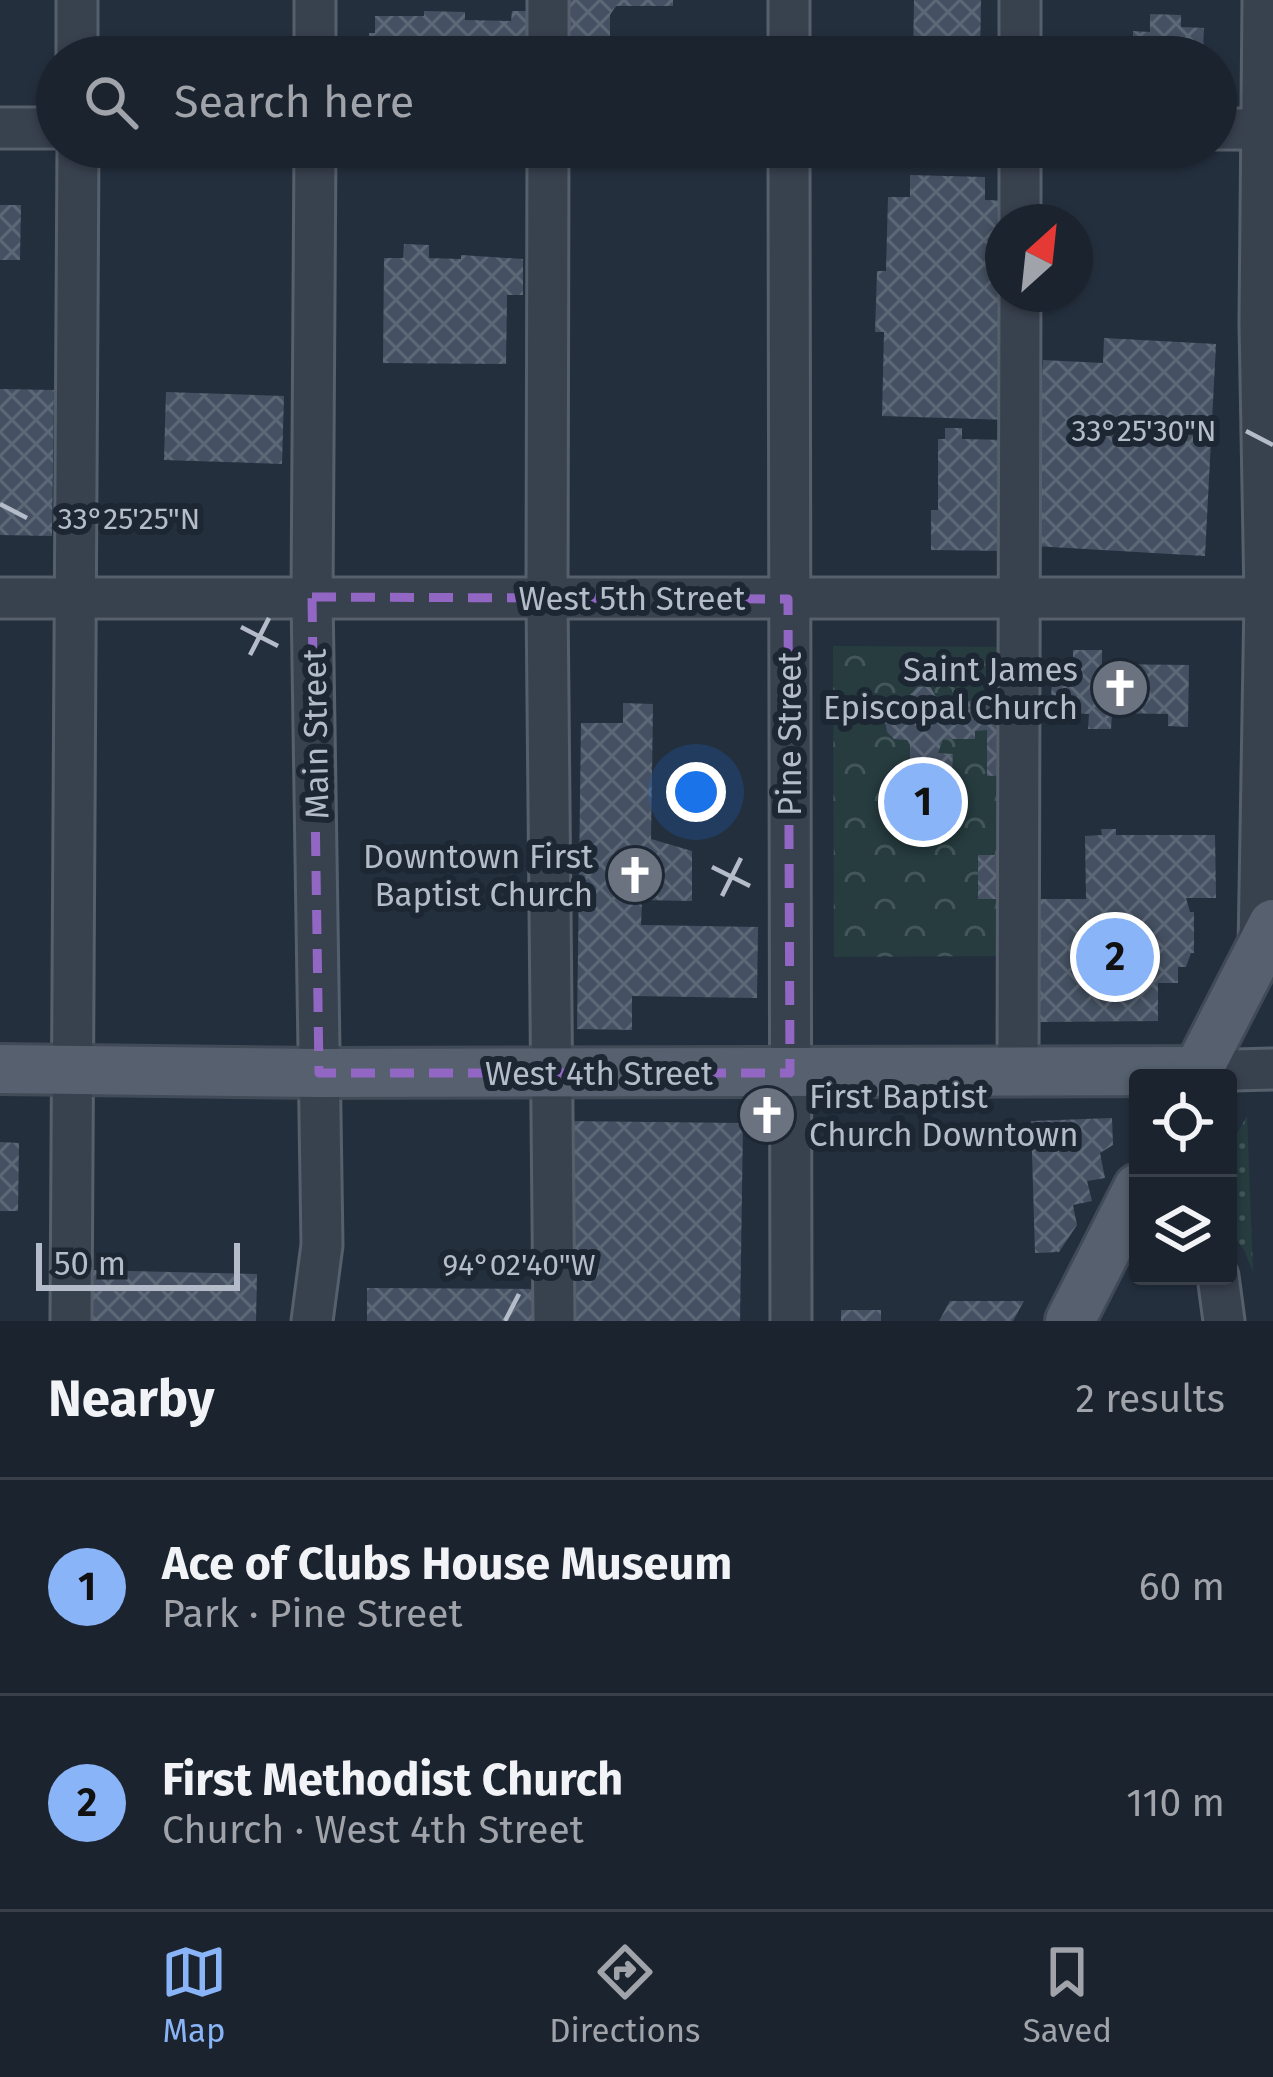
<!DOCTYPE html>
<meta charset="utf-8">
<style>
:root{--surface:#1b232e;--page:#242b36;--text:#f1f3f6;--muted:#a0a4aa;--line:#39404a;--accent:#8ab4f8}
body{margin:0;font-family:"Fira Sans",sans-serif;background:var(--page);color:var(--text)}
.controls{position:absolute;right:36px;bottom:36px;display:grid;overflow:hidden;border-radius:12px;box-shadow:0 3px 9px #0004}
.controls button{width:108px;height:108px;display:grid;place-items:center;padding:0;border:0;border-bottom:3px solid var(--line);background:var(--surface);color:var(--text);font:60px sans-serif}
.compass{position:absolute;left:985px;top:204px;width:108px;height:108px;border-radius:50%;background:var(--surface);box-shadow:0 3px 9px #0004;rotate:27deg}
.scale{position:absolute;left:36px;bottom:30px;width:204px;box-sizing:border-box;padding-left:12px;border:6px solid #b4bcc9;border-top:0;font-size:33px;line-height:42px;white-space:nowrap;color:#b4bcc9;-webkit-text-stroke:9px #1d2633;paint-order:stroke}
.you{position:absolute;left:696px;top:792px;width:42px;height:42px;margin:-30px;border:9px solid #fff;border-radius:50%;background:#1a73e8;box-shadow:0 0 0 18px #1a73e833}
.badge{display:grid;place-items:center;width:78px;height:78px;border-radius:50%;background:var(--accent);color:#111;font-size:39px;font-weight:700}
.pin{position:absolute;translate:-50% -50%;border:6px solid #fff;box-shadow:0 3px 12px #0006}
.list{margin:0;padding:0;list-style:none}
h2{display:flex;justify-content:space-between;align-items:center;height:156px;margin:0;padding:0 48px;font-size:51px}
h2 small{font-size:39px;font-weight:400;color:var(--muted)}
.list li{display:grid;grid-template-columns:78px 1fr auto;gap:36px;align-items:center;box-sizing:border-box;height:216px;padding:0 48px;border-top:3px solid var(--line)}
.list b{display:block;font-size:45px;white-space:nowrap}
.list p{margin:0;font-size:39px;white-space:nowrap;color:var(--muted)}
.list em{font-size:39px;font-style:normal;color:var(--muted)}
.icon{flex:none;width:66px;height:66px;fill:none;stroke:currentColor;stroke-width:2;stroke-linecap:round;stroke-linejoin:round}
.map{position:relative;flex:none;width:1273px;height:1321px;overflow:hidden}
.search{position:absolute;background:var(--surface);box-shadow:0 3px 9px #0004;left:36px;right:36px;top:36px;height:132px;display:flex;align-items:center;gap:30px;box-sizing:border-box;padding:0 42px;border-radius:66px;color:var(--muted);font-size:45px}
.sheet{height:588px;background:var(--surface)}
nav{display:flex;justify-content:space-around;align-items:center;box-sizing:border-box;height:168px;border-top:3px solid var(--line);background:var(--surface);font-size:33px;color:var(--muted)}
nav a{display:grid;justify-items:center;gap:6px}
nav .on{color:var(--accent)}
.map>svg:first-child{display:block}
.grass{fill:url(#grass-dots)}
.forest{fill:url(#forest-crowns)}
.building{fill:url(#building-cross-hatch)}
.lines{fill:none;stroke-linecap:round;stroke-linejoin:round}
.minor-casing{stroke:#565f6c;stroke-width:45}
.major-casing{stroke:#414a57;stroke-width:54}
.minor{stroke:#38414e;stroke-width:39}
.major{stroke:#56606e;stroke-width:48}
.marked{fill:none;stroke:#9266c3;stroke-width:9;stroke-dasharray:24 15;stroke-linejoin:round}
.ticks{fill:none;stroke:#b4bcc9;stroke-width:4.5}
.labels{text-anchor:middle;stroke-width:12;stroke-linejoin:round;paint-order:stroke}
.street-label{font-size:33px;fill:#b4bcc9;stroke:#1d2633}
.poi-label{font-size:33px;fill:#b4bcc9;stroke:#1d2633;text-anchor:end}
.ticks-label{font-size:30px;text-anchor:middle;fill:#b4bcc9;stroke:#1d2633;stroke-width:12;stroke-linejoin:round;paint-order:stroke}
</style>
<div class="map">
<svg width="1273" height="1321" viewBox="0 0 1273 1321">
<defs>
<pattern id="grass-dots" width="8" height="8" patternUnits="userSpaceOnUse" patternTransform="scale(3)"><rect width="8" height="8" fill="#263c3f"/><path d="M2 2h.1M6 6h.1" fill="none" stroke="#435659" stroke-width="1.8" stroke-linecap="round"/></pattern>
<pattern id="forest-crowns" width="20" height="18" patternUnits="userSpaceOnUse" patternTransform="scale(3)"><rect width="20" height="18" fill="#263c3f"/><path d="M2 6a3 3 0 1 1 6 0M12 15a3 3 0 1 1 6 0" fill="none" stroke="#435659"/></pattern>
<pattern id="building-cross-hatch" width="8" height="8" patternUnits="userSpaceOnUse" patternTransform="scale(3)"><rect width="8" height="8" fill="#455162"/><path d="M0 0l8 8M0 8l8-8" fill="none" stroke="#5d6877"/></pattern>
</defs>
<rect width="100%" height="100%" fill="#242f3e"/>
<!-- grass -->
<path class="grass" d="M1247,1116L1253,1272L1244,1250L1228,1229V1150Z"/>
<!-- forest -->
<path class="forest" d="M833,646L1014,647L1012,956L834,957Z"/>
<!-- building -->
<g class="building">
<path d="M564,0H673V6H616L610,15V57H564Z"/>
<path d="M914,0H981L980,57H913Z"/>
<path d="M424,11L465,12V20L511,21L512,11H541L540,57H375V50L369,49V33H375V16H424Z"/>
<path d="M1150,14L1181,15V27L1204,28L1203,50L1192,49V57L1133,54V31L1150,32Z"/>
<path d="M910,175L985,177V200L1016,201L1003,222L1010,420L882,416L884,332H875L877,271H886L888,197H910Z"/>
<path d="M0,205H21L20,260H0Z"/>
<path d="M404,244L429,245V258L461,259V255L523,259V295H507L506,364L383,363L384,258H403Z"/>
<path d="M1104,338L1216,344L1205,556L1034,546L1043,360L1103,363Z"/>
<path d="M0,389L54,390L52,536L0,535Z"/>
<path d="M166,392L284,396L282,464L164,460Z"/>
<path d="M945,428H962V439L1005,440V551L931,550V510H938V439H945Z"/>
<path d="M1073,650H1102V664L1189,665L1188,727L1168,726V714L1112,713L1111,729H1088L1089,714L1072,713V704H1051L1052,672H1073Z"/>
<path d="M930,686L943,710H968V701H998V714H1013V775L987,776V730L975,731V739H943L938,753L953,754L952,771L910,770V745L907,740L894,739L887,732L885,721L893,711L904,712L910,706V695L917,687Z"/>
<path d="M623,703L653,704L651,839L692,851V901L642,900L641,925L758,927L757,998L632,996V1030L577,1029L581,723H623Z"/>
<path d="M1101,829H1116V835H1215L1216,898H1186L1190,912H1194V953H1191L1186,967H1178V983H1158V1021L1039,1022L1038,899H1086L1085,836L1102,835Z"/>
<path d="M978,855H1004L1005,899H978Z"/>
<path d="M1112,1118L1113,1145L1100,1153L1105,1178L1087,1181L1092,1201L1073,1205L1077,1225L1059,1252L1035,1253L1031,1121Z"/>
<path d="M565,1121L743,1123L740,1321H564Z"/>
<path d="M0,1142L19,1143L18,1211H0Z"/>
<path d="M88,1270L257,1274L256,1321H87Z"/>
<path d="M367,1288L542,1289V1321H367Z"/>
<path d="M950,1301H1024L1013,1321H939Z"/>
<rect x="841" y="1310" width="40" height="11"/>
</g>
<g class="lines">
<!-- minor casing -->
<g class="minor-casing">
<g id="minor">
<path d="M77,0V57"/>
<path d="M315,0V57"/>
<path d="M548,0V57"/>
<path d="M789,57V0"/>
<path d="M1020,57V0"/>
<path d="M0,128H57"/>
<path d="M1216,129H1273"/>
<path d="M548,147L547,598L554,1321"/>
<path d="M789,147L791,1321"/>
<path d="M1020,222V147"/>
<path d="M0,598H1265"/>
<path d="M1259,951L1265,598L1260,323L1263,0"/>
<path d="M1197,1071L1273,1069"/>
<path d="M1018,1074L1020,294"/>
<path d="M1218,1276L1224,1321"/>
<path d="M71,1321L78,147"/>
<path d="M312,1321L322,1245L312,597L315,147"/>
</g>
</g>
<!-- major casing -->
<g class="major-casing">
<g id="major">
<path d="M0,1069L319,1073L1197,1071"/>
<path d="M1194,1078L1273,924"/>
<path d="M1070,1321L1138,1188"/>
</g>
</g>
<!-- minor -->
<use href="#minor" class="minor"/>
<!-- major -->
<use href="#major" class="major"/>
</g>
<!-- marked area -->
<path class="marked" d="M312,597L788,599L790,1073H319Z"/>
<!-- ticks -->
<path class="ticks" d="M1246,431L1273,445M0,504L27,518M241,627L278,646M250,655L269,618M712,867L750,886M722,896L741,858M505,1321L519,1294"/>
<!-- icons -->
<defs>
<g id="church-disc" transform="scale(3)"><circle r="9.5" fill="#6b7280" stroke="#1d2633"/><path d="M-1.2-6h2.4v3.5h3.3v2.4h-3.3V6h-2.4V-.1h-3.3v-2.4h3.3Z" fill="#fff"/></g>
</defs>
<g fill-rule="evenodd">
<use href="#church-disc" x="1120" y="688"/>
<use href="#church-disc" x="635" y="875"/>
<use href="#church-disc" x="767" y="1115"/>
</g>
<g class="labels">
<!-- street labels -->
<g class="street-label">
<text x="632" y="610">West 5th Street</text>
<text transform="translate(315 734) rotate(-91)" y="12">Main Street</text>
<text transform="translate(789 734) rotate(-90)" y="12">Pine Street</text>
<text x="599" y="1085">West 4th Street</text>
</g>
<!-- poi labels -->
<g class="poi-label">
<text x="1078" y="681">Saint James<tspan x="1078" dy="38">Episcopal Church</tspan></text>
<text x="593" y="868">Downtown First<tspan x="593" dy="38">Baptist Church</tspan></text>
<text x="809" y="1108" text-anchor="start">First Baptist<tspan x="809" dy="38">Church Downtown</tspan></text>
</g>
</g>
<g class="ticks-label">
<text x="1144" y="441">33°25'30"N</text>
<text x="129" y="529">33°25'25"N</text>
<text x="519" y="1275">94°02'40"W</text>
</g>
</svg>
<div class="controls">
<button><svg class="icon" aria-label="locate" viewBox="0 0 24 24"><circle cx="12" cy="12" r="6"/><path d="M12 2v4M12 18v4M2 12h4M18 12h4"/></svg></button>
<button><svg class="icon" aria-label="layers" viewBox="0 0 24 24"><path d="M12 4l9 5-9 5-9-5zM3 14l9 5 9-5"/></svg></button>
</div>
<svg class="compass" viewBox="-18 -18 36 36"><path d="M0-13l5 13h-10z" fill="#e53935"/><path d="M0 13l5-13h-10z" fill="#a0a4aa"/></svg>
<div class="scale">50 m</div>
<div class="you"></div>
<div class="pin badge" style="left:923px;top:802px">1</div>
<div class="pin badge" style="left:1115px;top:957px">2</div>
<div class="search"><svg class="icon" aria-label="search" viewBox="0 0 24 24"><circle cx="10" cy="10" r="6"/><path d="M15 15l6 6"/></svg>Search here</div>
</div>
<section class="sheet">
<h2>Nearby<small>2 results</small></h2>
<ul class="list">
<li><span class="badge">1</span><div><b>Ace of Clubs House Museum</b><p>Park · Pine Street</p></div><em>60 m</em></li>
<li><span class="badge">2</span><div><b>First Methodist Church</b><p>Church · West 4th Street</p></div><em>110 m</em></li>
</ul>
</section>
<nav>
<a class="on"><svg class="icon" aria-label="map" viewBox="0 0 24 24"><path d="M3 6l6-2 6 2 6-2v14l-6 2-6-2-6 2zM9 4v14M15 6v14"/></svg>Map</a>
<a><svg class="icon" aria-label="directions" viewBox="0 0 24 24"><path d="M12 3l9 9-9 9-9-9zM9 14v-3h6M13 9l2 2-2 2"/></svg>Directions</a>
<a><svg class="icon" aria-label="saved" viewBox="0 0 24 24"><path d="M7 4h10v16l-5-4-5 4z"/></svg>Saved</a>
</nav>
